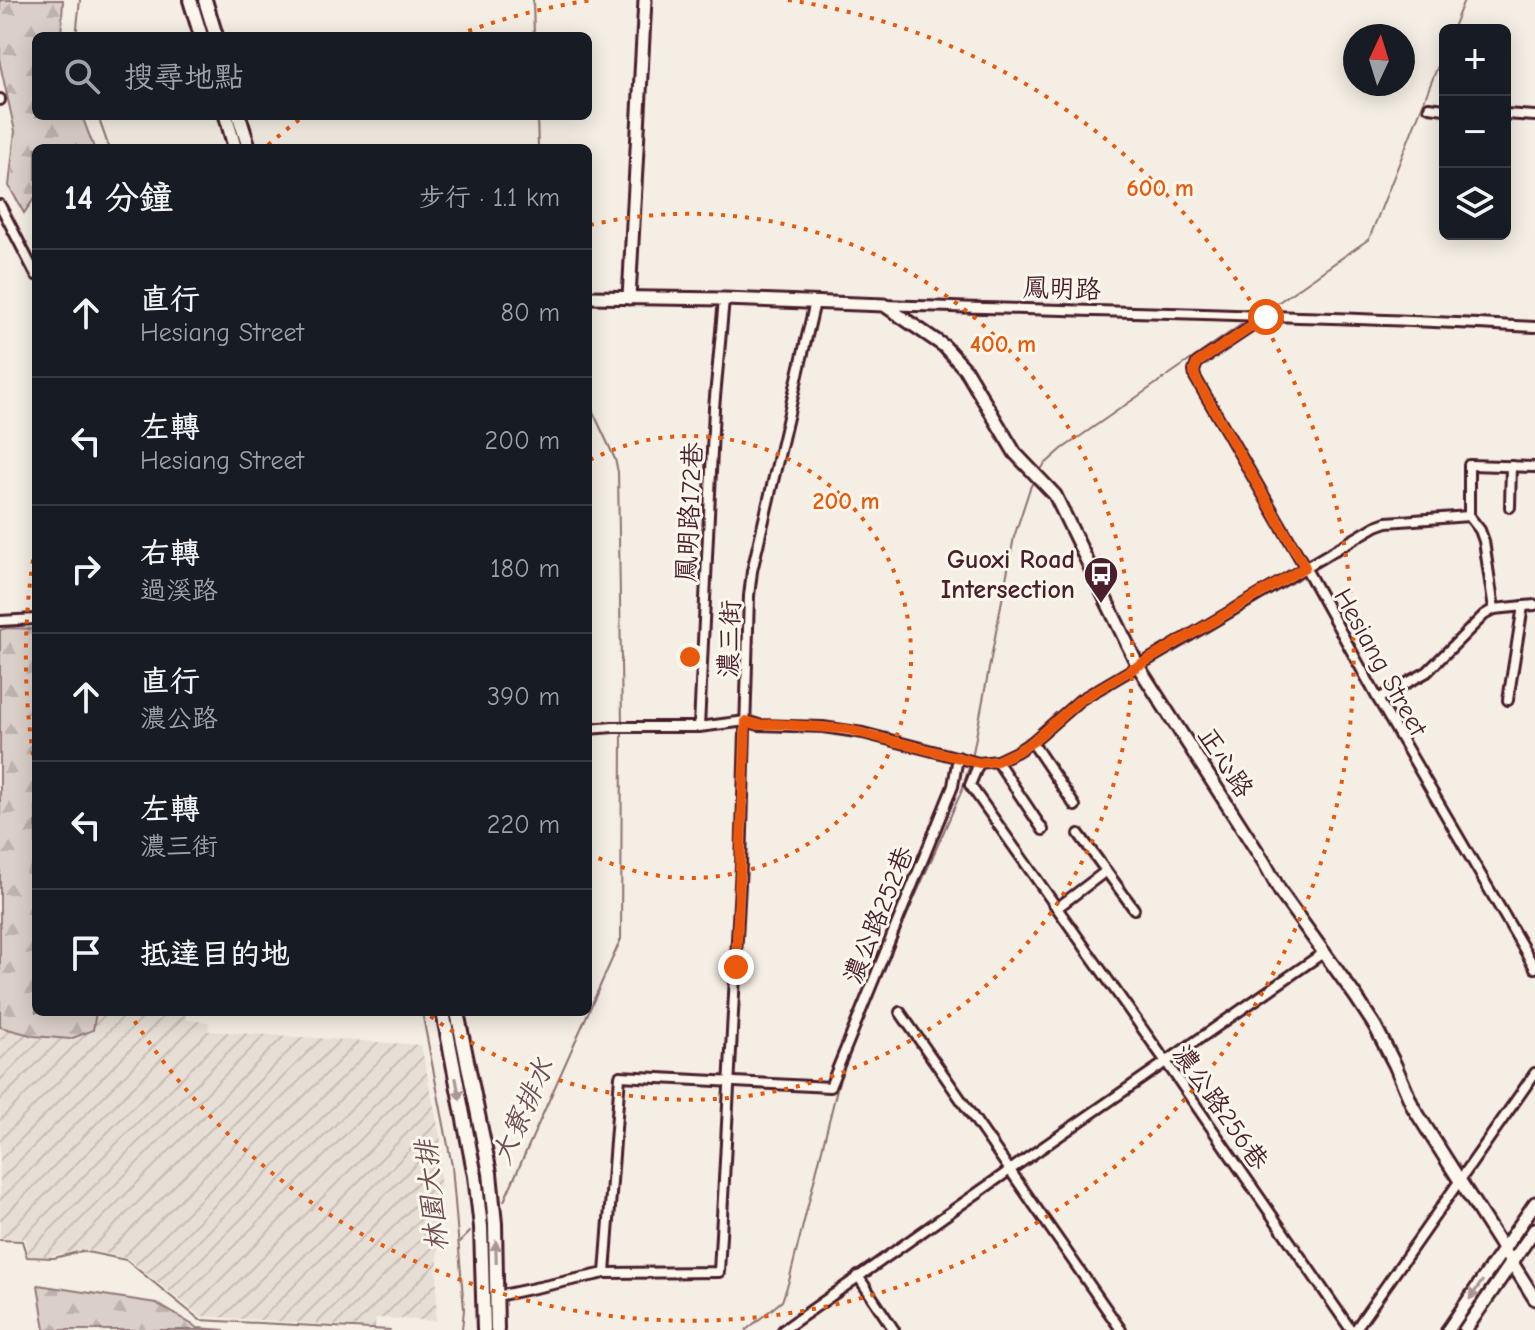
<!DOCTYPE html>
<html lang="zh-TW">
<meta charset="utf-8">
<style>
:root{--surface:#171b24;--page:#242831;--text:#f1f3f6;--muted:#9ea1a6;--line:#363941}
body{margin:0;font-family:"Comic Neue","LXGW WenKai TC",sans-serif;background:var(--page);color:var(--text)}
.controls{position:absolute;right:24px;top:24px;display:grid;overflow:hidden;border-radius:12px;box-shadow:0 4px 20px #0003}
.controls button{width:72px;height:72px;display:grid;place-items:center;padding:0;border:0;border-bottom:2px solid var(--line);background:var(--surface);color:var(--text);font:40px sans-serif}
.compass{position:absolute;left:1343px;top:24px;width:72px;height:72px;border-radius:50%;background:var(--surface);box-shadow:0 4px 20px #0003;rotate:4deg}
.stop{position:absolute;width:24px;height:24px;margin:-18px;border:6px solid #ea580c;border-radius:50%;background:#fff}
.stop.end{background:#ea580c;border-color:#fff;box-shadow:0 2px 8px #0008}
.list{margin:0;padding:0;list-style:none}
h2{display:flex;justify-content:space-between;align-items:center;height:104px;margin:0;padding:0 32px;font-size:34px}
h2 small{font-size:26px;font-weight:400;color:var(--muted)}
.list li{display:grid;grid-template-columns:52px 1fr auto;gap:24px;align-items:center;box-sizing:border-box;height:128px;padding:0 32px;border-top:2px solid var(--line)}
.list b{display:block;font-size:30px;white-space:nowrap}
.list p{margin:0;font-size:26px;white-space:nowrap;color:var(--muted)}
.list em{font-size:26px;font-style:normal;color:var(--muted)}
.icon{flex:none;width:44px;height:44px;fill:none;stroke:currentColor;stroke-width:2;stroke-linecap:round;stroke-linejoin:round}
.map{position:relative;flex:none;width:1535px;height:1330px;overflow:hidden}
.search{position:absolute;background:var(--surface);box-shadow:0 4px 20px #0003;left:32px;top:32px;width:560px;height:88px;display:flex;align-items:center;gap:20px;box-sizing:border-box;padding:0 28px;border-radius:12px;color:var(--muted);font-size:30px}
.panel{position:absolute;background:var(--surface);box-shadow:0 4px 20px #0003;left:32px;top:144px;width:560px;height:872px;border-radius:12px}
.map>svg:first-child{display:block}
.industrial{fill:url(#industrial-furrows)}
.forest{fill:url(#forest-firs);stroke:#92787a;stroke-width:2}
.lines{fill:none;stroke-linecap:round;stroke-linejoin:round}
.stream{stroke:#8d7174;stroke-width:2}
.street-casing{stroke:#4a1f2b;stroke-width:14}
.secondary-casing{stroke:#4a1f2b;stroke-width:17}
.primary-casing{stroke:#4a1f2b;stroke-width:18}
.street{stroke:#fbf7ec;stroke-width:8}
.secondary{stroke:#fbf7ec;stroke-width:11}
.primary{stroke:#fbf7ec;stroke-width:12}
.oneway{fill:#ab9695}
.route{stroke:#ea580c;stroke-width:10}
.ring{fill:none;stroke:#e8590c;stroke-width:4;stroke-dasharray:4 8}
.labels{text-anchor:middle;stroke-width:6;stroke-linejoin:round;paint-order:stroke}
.street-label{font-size:26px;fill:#4a1f2b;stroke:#fbf7ec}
.poi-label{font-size:26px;font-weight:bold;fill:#4a1f2b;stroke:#fbf7ec;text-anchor:end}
.water-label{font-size:28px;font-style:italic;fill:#714f56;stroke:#fbf7ec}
.centre{fill:#e8590c;stroke:#fbf7ec;stroke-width:4}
.ring-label{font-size:24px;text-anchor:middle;font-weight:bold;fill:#e8590c;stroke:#fbf7ec;stroke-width:6;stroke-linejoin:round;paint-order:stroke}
</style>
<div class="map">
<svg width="1535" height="1330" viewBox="0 0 1535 1330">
<defs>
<pattern id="industrial-furrows" width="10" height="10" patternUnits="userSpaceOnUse" patternTransform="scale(2)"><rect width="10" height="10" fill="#e7dfd6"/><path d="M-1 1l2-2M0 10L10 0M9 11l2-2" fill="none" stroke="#c8bfb8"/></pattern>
<pattern id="forest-firs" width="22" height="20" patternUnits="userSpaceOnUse" patternTransform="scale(2)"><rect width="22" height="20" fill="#dbd0c9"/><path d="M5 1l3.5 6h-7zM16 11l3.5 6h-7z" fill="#bdb2ad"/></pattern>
</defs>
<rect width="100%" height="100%" fill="#f4eee4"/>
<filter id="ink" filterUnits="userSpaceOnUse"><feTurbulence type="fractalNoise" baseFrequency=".0125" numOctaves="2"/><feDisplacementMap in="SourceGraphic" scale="16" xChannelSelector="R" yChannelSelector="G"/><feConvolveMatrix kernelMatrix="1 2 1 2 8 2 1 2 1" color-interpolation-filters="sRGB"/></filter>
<g filter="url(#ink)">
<!-- industrial -->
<path class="industrial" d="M60,1012L160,1018L173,1012H184L187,1020L209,1022L208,1031L421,1045L441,1141L436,1321L376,1318L375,1328L200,1316L127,1258L83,1249L51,1256H28L26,1239L0,1238V1014Z"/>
<!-- forest -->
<g class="forest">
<path d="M0,0H63L61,36H36V116H82L94,148H36V196L24,213L9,186L15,131L0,64Z"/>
<path d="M7,628L36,629V1012H96L93,1030L70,1039L34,1036L0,1027V630Z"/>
<path d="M38,1285L156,1303L198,1328L225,1330H45Z"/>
</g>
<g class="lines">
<!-- stream -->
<g class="stream">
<path d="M533,0L534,36"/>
<path d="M1452,30L1464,0"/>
<path d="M76,36L80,0"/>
<path d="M98,116L109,148"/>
<path d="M537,116L538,148"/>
<path d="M1276,304L1369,239L1445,48"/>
<path d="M588,401L615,459L618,472L622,724"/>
<path d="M1040,471L1044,465L1062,449L1242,324"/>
<path d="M972,758L1014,537L1030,488L1034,480"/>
<path d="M422,1012L452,1166L464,1309L462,1330"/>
<path d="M504,1201L621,939L622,730"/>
<path d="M0,1240L22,1241L27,1257L54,1258L82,1251L126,1260L200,1320L390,1330"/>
<path d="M460,1242L470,1232"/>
<path d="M746,1330L782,1301L789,1281L840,1077L871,997L962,790L970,764"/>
</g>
<!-- street casing -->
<g class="street-casing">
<g id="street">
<path d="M0,99V100"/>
<path d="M1429,107L1445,109"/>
<path d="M1505,114L1535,116"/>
<path d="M0,205L36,275"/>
<path d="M884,305C1101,312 1318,315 1535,327"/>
<path d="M1266,317L1197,363L1194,371L1195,377L1305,567L1378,699L1535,968"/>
<path d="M1510,507L1511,466"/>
<path d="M1469,516V465L1535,467"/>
<path d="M0,621L36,619"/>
<path d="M1378,699L1427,672L1484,615L1494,609"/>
<path d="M1508,700L1523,606"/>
<path d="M699,727L714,408L724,299"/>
<path d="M588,729L613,727H699L746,721L759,725L823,727L863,733L979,763L997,761L1016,752L1032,742L1080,700L1376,526L1387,522L1469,516L1480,530L1484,541L1494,609L1535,605"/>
<path d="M1032,742L1075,806"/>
<path d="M997,761L1043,830"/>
<path d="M979,763L970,785L1166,1062L1351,1330"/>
<path d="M1079,834L1134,909"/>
<path d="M1057,908L1106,871"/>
<path d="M900,1012L1121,1330"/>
<path d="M605,1273L719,1272L741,865L749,596L752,571L815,302"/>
<path d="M858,1276L894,1330"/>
<path d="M497,1296L605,1273L620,1076L830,1087L953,786L958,757"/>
<path d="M783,1330L1010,1170L1323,953"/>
<path d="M1355,1330L1535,1073"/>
</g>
</g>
<!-- secondary casing -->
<g class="secondary-casing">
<g id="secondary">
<path d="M588,297L724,299L884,305L944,346L965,369L1015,453L1055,495L1138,666L1264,862L1281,893L1356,997L1375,1026L1395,1065L1413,1107L1535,1299"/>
<path d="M629,298L645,0"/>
<path d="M1448,1330L1535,1203"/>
<path d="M1465,1330L1535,1229"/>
</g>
</g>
<!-- primary casing -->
<g class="primary-casing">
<g id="primary">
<path d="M190,0L201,36"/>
<path d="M205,0L216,36"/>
<path d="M226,116L235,148"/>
<path d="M239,116L249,148"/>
<path d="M443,1012L475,1176L481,1227L484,1330"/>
<path d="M457,1012L490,1173L495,1224L497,1330"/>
</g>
</g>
<!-- street -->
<use href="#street" class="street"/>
<!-- secondary -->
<use href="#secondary" class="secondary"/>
<!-- primary -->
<use href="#primary" class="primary"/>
</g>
<!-- one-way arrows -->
<defs><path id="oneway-solid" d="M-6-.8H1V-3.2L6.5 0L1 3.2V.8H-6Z" transform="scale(2)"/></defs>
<g class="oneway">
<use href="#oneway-solid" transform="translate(458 1089) rotate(79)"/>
<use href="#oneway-solid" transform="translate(496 1252) rotate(-91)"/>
<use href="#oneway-solid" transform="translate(1476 1290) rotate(125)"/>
</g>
</g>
<g class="lines" filter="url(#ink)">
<!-- route -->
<path class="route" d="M736,967L746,721L759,725L775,724L846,729L979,763L997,761L1016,752L1032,742L1080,700L1305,567L1195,377L1194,371L1197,363L1266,317"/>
</g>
<!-- distance rings -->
<g class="ring">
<path d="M590 460A221 221 0 1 1 590 854"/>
<path d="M590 225A443 443 0 1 1 426 1013"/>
<path d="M35 767A664 664 0 0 1 35 547M268 145A664 664 0 0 1 304 116M457 35A664 664 0 0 1 592 0M788 0A664 664 0 1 1 130 1014"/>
</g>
<!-- icons -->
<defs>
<g id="bus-pin" transform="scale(1.8)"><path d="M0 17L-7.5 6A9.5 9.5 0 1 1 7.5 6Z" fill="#4a1f2b" stroke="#fbf7ec"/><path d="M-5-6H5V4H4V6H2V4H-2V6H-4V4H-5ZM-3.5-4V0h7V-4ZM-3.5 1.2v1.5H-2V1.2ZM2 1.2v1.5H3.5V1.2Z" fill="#fff"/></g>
</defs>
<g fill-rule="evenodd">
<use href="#bus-pin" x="1101" y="574"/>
</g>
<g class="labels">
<!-- street labels -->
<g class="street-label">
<text transform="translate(1062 288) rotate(2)" y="9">鳳明路</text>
<text transform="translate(689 512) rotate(-87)" y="9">鳳明路172巷</text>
<text transform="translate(729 639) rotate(-88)" y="9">濃三街</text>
<text transform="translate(1381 662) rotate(61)" y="9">Hesiang Street</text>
<text transform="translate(1226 762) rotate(57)" y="9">正心路</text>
<text transform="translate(878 915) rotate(-68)" y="9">濃公路252巷</text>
<text transform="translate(1221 1107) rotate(55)" y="9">濃公路256巷</text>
</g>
<!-- poi labels -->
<g class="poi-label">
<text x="1075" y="568">Guoxi Road<tspan x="1075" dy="30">Intersection</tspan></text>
</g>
<!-- water labels -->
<g class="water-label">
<text transform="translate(522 1111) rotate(-66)" y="10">大寮排水</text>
<text transform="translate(431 1196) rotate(-96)" y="10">林園大排</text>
</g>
</g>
<circle cx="690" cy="657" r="12" class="centre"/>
<g class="ring-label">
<text x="1160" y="196">600 m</text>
<text x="1003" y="352">400 m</text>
<text x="846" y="509">200 m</text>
</g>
</svg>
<div class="controls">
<button>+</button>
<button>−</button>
<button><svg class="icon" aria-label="layers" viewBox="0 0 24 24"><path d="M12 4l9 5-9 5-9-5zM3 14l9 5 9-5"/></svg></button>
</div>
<svg class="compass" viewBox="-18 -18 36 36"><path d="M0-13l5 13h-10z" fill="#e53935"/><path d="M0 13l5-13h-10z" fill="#9ea1a6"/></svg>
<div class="stop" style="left:1266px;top:317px"></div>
<div class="stop end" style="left:736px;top:967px"></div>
<div class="search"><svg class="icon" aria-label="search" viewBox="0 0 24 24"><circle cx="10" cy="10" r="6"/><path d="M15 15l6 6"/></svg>搜尋地點</div>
<section class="panel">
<h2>14 分鐘<small>步行 · 1.1 km</small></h2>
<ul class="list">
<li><svg class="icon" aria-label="ahead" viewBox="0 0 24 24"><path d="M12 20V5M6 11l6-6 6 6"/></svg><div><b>直行</b><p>Hesiang Street</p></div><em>80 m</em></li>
<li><svg class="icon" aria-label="left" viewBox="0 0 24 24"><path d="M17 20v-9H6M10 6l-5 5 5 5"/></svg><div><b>左轉</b><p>Hesiang Street</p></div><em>200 m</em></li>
<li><svg class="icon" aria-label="right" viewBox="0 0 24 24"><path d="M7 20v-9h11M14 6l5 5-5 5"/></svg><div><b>右轉</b><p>過溪路</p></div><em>180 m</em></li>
<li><svg class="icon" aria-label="ahead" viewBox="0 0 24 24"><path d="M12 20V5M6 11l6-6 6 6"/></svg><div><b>直行</b><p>濃公路</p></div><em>390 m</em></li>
<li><svg class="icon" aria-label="left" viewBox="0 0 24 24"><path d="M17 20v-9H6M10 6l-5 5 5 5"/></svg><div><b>左轉</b><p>濃三街</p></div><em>220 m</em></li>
<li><svg class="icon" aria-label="arrive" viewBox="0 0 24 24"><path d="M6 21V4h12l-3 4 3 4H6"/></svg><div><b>抵達目的地</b></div></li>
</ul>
</section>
</div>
